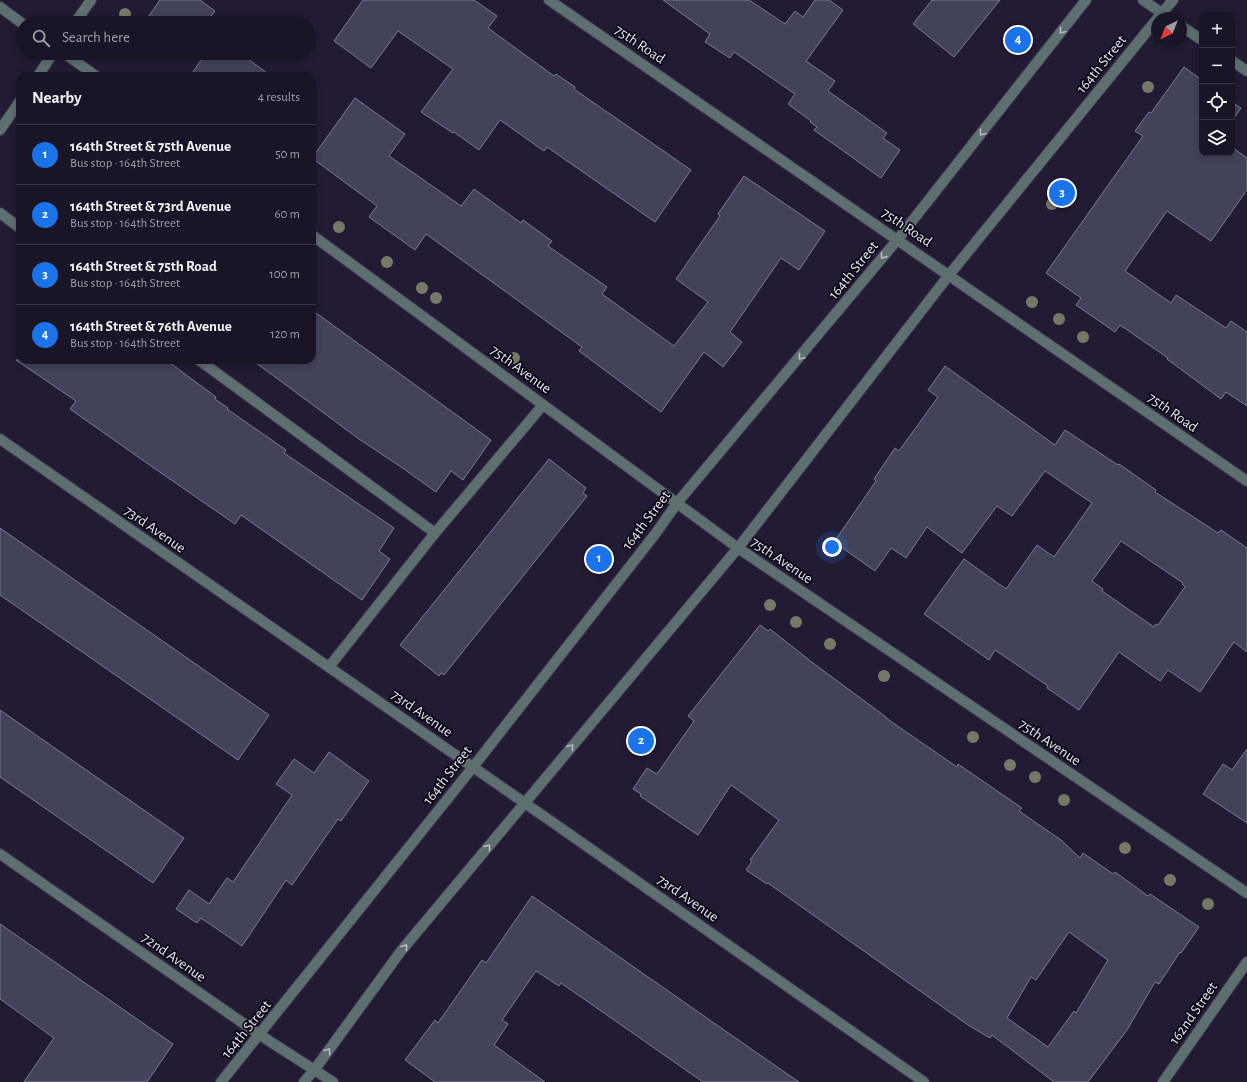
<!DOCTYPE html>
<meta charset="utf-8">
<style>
:root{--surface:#1a1427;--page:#231d2f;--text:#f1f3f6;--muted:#9f9ea7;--line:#383344;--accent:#1a73e8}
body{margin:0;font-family:"Alegreya Sans",sans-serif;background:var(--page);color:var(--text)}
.controls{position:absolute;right:12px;top:12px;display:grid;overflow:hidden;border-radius:8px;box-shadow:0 2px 6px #0003}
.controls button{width:36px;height:36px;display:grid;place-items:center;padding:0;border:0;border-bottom:1px solid var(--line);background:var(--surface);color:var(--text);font:20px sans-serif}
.compass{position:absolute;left:1151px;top:12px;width:36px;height:36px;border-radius:50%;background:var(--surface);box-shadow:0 2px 6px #0003;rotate:223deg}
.you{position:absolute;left:832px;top:547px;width:14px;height:14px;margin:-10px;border:3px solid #fff;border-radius:50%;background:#1a73e8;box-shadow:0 0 0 6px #1a73e833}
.badge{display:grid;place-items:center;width:26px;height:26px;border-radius:50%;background:var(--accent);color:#fff;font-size:13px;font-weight:700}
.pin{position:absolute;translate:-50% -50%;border:2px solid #fff;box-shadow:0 1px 4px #0006}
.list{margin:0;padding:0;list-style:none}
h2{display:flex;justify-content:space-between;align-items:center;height:52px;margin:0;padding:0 16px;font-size:17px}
h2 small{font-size:13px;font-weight:400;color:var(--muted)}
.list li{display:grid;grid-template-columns:26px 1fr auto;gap:12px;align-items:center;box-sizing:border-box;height:60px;padding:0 16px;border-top:1px solid var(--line)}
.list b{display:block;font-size:15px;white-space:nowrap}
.list p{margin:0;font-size:13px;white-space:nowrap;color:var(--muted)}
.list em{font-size:13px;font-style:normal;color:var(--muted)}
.icon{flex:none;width:22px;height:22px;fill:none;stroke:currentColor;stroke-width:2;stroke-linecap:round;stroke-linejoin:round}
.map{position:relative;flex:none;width:1247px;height:1082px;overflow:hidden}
.search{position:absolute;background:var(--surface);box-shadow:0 2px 6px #0003;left:16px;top:16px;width:300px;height:44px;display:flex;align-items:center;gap:10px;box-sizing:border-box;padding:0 14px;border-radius:22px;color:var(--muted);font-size:15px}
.panel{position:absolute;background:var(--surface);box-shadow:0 2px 6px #0003;left:16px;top:72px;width:300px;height:292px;border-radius:12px}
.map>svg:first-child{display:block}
.building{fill:#42425b;stroke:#787a99;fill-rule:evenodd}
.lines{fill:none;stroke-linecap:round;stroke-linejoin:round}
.minor-casing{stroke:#3f374f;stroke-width:12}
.minor{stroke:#5d6f6f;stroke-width:10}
.tree{fill:#777866}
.oneway{stroke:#b7bac6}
.labels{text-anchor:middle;stroke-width:3.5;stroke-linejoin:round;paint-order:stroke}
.street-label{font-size:15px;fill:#e8e3f5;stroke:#0b0813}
</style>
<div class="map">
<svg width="1247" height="1082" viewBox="0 0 1247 1082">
<rect width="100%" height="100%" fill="#231b34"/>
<!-- building -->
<g class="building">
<path d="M160,0H200L215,11L206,23H144Z"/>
<path d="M363,0H474L497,16L488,28L554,76L556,74L575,87L574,89L584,96L691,170L655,222L547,147L544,151L500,120L479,150L454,132L453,133L421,112L453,69L398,31L371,68L334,41Z"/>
<path d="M663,0H749L785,24L795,11L803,17L815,0H829L843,10L806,61L835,81L828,91L887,133L883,138L900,150L881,178L814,130L817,127L810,122L811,121L788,104L795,94L734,52L730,58L705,42L710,34Z"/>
<path d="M932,0H1000L954,57L913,24Z"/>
<path d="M206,53H240L271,76H190Z"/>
<path d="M1184,67L1202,80V153H1232V147L1247,158V190L1211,241L1167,211L1125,271L1171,303L1176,295L1226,328L1231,321L1247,332V406L1226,392L1221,399L1167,359L1168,358L1120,325L1115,332L1076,305L1081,298L1046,273L1143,136L1135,131L1149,112L1151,113Z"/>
<path d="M355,98L405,134L389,156L461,206L474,189L521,223L523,220L552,241L548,246L607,287L602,294L674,346L708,302L676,279L720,216L718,214L744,176L825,231L799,270L781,258L730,332L742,342L723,367L704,352L661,412L579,351L582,347L426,234L415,250L369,217L377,206L312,158Z"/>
<path d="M1232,102L1241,108L1232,121Z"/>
<path d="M312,310L491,440L463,480L451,471L436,492L404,469L359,439L252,360H312Z"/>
<path d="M16,360H166L216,397L215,399L228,408L227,409L286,450L284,453L394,528L379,551L390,559L362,600L241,515L235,524L151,466L70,409L76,401Z"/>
<path d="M945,366L1055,445L1065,430L1118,465L1119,464L1156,490L1155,492L1218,533L1221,530L1247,548V652L1234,642L1200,692L1168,670L1160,681L1119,652L1079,710L1047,688L1048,686L995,650L989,660L924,614L964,559L1006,589L1037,545L1054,557L1092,503L1045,471L1012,516L997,506L962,553L927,527L906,558L891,548L875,571L834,542L876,481L874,479L895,448L899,451L938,397L928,390ZM1121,541L1183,583L1182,584L1185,587L1158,625L1156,624L1154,627L1102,591L1103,589L1092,581Z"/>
<path d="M549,459L586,488L583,493L587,496L444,675L441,673L439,676L400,645Z"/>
<path d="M0,528L269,715L238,760L0,595Z"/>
<path d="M760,625L768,631L770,629L813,663L886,717V718L957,767L958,764L1022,808L1019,811L1061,840L1080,858L1083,853L1113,874L1115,872L1148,896L1150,894L1199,927L1181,953L1180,952L1159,984L1155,982L1127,1030L1088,1082H1054L992,1035L990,1038L968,1025L768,883L767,884L746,870L752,861L750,860L779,820L731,785L698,835L640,796L641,794L633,789L647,768L657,774L694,721L688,716ZM1069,932L1108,960L1076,1013L1074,1011L1048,1047L1007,1018L1031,977L1036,980Z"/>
<path d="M0,710L184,838L153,883L0,777Z"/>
<path d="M1247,749V823L1203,794L1223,764L1232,770Z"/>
<path d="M329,752L369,781L341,821L338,819L292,885L286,880L242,946L201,918L197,923L176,909L189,890L209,904L227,878L233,882L292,795L276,784L294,759L314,773Z"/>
<path d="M532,896L747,1046L799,1082H703L561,983L559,986L536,971L502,1020L508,1024L494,1045L545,1082H435L405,1060L435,1020L438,1023L482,960L486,963Z"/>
<path d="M0,924L173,1044L147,1082H24L54,1038L0,999Z"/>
</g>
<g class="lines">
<!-- minor casing -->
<g class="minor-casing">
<g id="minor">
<path d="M549,0L1247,481"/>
<path d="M1143,0L1169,18"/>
<path d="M0,7L23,24"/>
<path d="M1158,18L1173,0"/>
<path d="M75,23L91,0"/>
<path d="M1181,26L1202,40"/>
<path d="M64,53L96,76"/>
<path d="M1232,61L1247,71"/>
<path d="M38,76L53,53"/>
<path d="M0,130L20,101"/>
<path d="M0,213L20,228"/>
<path d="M312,235L738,548L1247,893"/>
<path d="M199,360L435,533L329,667"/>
<path d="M0,439L555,824L924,1082"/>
<path d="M435,533L543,405"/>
<path d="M0,854L260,1035L333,1082"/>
<path d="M221,1082L473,767L656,533L677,503L898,239L1086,0"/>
<path d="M304,1082L315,1069L401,951L738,548L949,275L1157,19"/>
<path d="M1163,1082L1247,962"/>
</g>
</g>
<!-- minor -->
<use href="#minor" class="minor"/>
</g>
<!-- trees -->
<g class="tree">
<circle cx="125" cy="14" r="6"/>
<circle cx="1148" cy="87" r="6"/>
<circle cx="1052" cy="204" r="6"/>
<circle cx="339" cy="227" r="6"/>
<circle cx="387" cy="262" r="6"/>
<circle cx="422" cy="288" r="6"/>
<circle cx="436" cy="298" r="6"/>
<circle cx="1032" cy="302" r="6"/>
<circle cx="1059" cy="319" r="6"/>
<circle cx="1083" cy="337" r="6"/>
<circle cx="514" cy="358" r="6"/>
<circle cx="770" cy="605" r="6"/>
<circle cx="796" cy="622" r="6"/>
<circle cx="830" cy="644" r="6"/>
<circle cx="884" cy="676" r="6"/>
<circle cx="973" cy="737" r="6"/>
<circle cx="1010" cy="765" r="6"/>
<circle cx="1035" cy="777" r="6"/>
<circle cx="1064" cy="800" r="6"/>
<circle cx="1125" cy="848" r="6"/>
<circle cx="1170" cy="880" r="6"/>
<circle cx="1208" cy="904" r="6"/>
</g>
<!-- one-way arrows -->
<defs><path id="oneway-chevron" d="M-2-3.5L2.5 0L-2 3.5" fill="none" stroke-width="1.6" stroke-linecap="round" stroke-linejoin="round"/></defs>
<g class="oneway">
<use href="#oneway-chevron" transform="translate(1062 31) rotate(128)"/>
<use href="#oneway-chevron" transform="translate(982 133) rotate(128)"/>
<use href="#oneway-chevron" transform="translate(883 256) rotate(129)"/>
<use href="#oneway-chevron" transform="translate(801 357) rotate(130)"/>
<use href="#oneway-chevron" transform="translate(571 747) rotate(-50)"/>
<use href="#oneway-chevron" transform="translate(488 847) rotate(-51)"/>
<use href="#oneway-chevron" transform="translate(405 947) rotate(-51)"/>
<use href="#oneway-chevron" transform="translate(328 1051) rotate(-54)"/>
</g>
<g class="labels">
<!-- street labels -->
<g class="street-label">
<text transform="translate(640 44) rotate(34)" y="5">75th Road</text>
<text transform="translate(1101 64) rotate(-51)" y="5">164th Street</text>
<text transform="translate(907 227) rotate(34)" y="5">75th Road</text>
<text transform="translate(853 270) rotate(-51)" y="5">164th Street</text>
<text transform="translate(521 369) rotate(36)" y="5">75th Avenue</text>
<text transform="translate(1173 412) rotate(35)" y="5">75th Road</text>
<text transform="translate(646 520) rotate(-53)" y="5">164th Street</text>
<text transform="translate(155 529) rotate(35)" y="5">73rd Avenue</text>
<text transform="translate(782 560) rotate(34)" y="5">75th Avenue</text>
<text transform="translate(422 713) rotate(35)" y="5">73rd Avenue</text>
<text transform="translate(1050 742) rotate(34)" y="5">75th Avenue</text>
<text transform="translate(447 775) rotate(-52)" y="5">164th Street</text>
<text transform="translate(688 898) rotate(35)" y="5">73rd Avenue</text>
<text transform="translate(174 957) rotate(35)" y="5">72nd Avenue</text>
<text transform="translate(1193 1013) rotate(-55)" y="5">162nd Street</text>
<text transform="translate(246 1029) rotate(-51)" y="5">164th Street</text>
</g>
</g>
</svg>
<div class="controls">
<button>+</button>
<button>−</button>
<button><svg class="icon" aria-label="locate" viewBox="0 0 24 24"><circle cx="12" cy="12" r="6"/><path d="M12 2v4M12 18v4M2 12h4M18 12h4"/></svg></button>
<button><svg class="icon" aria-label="layers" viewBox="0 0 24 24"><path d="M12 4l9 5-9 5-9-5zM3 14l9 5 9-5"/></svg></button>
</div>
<svg class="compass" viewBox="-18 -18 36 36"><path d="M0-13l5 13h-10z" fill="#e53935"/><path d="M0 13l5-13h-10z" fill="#9f9ea7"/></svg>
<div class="you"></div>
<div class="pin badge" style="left:599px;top:559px">1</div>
<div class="pin badge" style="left:641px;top:741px">2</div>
<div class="pin badge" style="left:1062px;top:193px">3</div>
<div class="pin badge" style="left:1018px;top:40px">4</div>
<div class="search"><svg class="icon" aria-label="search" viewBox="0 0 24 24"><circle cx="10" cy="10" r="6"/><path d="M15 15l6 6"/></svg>Search here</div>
<section class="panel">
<h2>Nearby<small>4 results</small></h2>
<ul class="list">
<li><span class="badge">1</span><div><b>164th Street &amp; 75th Avenue</b><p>Bus stop · 164th Street</p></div><em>50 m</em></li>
<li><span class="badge">2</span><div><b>164th Street &amp; 73rd Avenue</b><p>Bus stop · 164th Street</p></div><em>60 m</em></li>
<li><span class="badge">3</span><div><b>164th Street &amp; 75th Road</b><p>Bus stop · 164th Street</p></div><em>100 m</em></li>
<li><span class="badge">4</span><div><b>164th Street &amp; 76th Avenue</b><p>Bus stop · 164th Street</p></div><em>120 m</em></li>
</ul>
</section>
</div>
